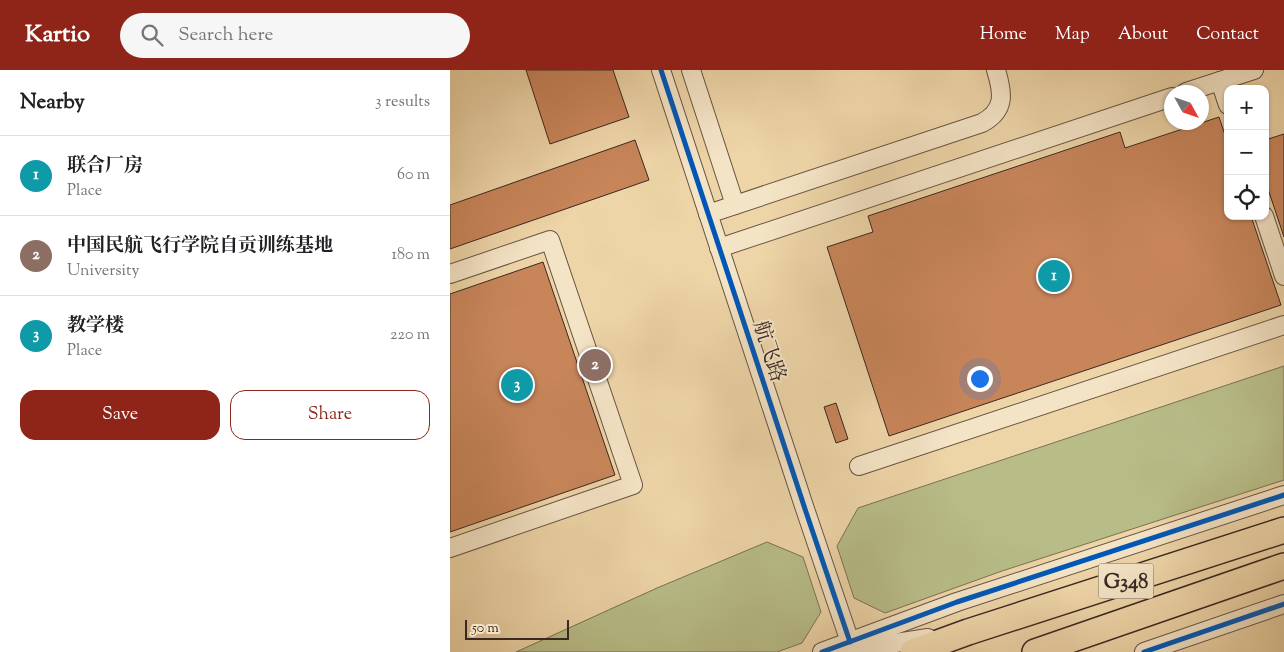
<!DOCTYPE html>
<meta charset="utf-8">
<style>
:root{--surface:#fff;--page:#f6f6f6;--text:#202124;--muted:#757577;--line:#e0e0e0;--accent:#8f2418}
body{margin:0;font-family:"Sorts Mill Goudy","Noto Serif SC",serif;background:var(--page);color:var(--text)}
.controls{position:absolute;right:15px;top:15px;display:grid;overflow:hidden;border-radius:10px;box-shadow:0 1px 4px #0004}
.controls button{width:45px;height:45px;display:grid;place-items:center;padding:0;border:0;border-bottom:1px solid var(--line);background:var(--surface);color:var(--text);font:25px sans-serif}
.compass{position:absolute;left:714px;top:15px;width:45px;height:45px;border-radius:50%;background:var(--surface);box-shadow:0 1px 4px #0004;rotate:130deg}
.scale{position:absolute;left:15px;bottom:12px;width:104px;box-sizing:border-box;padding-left:5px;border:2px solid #3a2821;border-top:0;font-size:14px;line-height:18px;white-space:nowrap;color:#3a2821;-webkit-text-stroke:4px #f4e4c6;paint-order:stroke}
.you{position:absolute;left:529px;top:308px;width:18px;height:18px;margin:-12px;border:4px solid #fff;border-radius:50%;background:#1a73e8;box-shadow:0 0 0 8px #1a73e833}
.badge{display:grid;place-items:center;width:32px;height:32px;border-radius:50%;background:var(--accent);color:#fff;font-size:16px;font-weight:700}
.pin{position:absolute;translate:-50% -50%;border:2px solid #fff;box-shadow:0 1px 5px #0006}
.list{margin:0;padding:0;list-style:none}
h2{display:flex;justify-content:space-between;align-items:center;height:65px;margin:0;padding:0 20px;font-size:21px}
h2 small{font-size:16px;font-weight:400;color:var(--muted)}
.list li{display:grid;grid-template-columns:32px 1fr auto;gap:15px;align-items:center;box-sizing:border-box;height:80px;padding:0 20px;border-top:1px solid var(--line)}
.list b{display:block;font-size:19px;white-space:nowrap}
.list p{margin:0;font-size:16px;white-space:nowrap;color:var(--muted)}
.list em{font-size:16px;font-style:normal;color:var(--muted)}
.actions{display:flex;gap:10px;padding:15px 20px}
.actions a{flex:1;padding:11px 0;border:1px solid var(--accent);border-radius:15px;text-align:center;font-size:18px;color:var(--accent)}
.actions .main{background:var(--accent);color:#fff}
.icon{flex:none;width:28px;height:28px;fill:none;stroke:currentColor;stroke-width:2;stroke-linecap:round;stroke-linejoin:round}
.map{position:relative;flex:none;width:834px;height:582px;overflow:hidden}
header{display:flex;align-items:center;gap:30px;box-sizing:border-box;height:70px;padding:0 25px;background:var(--accent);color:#fff}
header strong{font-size:24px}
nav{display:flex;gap:28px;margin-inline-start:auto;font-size:18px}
.search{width:350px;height:45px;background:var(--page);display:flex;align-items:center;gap:12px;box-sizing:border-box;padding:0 18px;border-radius:28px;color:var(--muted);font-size:19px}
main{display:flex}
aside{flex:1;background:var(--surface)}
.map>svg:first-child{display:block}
.green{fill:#b8bd88;stroke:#797254}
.building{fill:#c8855a;stroke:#3a2821}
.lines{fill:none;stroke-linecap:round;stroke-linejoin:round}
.minor-casing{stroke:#675343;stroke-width:20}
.highway-casing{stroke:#3a2821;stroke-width:28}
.minor{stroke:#f4e4c6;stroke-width:18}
.highway{stroke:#eed5a8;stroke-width:25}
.cycleway-casing{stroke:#f4e4c6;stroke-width:8}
.cycleway{stroke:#0057b8;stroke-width:5}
.labels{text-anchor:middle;stroke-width:4;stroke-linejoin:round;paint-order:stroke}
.shield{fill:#f4e4c6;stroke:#726052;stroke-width:1}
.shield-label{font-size:20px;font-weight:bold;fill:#3a2821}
.street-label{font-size:21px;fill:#3a2821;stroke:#f4e4c6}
</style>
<header>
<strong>Kartio</strong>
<div class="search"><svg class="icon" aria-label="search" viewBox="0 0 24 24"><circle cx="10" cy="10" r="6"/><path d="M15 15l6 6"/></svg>Search here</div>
<nav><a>Home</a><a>Map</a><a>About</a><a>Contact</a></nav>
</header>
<main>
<aside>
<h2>Nearby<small>3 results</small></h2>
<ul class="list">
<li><span class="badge" style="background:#0f9aa8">1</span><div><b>联合厂房</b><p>Place</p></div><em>60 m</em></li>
<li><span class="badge" style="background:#8d6e63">2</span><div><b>中国民航飞行学院自贡训练基地</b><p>University</p></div><em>180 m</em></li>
<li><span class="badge" style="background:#0f9aa8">3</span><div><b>教学楼</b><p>Place</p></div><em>220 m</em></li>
</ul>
<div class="actions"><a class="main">Save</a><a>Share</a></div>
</aside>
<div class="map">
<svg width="834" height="582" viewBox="0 0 834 582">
<rect width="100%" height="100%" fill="#eed5a8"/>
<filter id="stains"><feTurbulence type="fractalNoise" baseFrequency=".004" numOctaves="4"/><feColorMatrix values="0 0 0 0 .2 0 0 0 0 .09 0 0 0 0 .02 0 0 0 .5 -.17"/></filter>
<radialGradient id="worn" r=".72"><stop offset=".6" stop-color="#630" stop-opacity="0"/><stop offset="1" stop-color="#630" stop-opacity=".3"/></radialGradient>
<!-- green -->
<g class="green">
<path d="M834,296V410L552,501L435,543L404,528L387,476L408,438Z"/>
<path d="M317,472L353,487L371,542L352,573L327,582H66L207,518Z"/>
</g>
<!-- building -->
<g class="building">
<path d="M76,0H163L179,47L100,74Z"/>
<path d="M769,47L778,74V146H801L831,235L439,366L377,177L423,162L418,146L670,62L675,78Z"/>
<path d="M834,64V167L815,110V70Z"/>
<path d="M185,70L199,110L0,179V135Z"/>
<path d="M93,192L165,405L0,462V224Z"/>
<path d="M386,333L398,369L386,373L374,337Z"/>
</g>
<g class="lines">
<!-- minor casing -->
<g class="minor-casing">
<g id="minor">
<path d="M211,0L355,439L400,572"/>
<path d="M241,0L285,135"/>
<path d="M770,11L778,35"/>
<path d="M736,22L804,0"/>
<path d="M258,144L532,53C556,40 553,23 546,0"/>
<path d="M814,146L834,206"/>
<path d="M269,178L722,27"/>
<path d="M0,204L100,170L183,415L0,478"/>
<path d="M409,396L834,255"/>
<path d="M395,581L478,568"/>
<path d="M372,582L507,532L834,425"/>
<path d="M694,582L834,534"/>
</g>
</g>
<!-- highway casing -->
<g class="highway-casing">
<g id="highway">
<path d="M463,582L518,562L834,460"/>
<path d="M585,582L834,496"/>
</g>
</g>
<!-- minor -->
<use href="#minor" class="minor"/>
<!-- highway -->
<use href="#highway" class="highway"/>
<!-- cycleway casing -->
<g class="cycleway-casing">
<g id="cycleway">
<path d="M211,0L355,439L400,572"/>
<path d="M372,582L507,532L834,425"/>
<path d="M694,582L834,534"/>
</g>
</g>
<!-- cycleway -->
<use href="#cycleway" class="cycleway"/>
</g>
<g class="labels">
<!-- shield labels -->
<rect class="shield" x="648.5" y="493.5" width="55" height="35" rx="4"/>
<g class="shield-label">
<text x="676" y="518">G348</text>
</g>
<!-- street labels -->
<g class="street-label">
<text transform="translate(320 281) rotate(72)" y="7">航飞路</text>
</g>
</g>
<rect width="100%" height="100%" filter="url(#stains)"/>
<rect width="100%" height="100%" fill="url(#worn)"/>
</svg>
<div class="controls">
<button>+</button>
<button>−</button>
<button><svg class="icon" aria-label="locate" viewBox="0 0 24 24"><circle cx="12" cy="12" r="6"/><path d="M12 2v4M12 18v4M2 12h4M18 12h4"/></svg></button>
</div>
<svg class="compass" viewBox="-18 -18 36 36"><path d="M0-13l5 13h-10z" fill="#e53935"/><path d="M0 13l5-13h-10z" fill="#757577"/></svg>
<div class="scale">50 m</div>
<div class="you"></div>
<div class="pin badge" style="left:604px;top:206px;background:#0f9aa8">1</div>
<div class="pin badge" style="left:145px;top:295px;background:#8d6e63">2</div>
<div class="pin badge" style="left:67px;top:315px;background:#0f9aa8">3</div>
</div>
</main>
